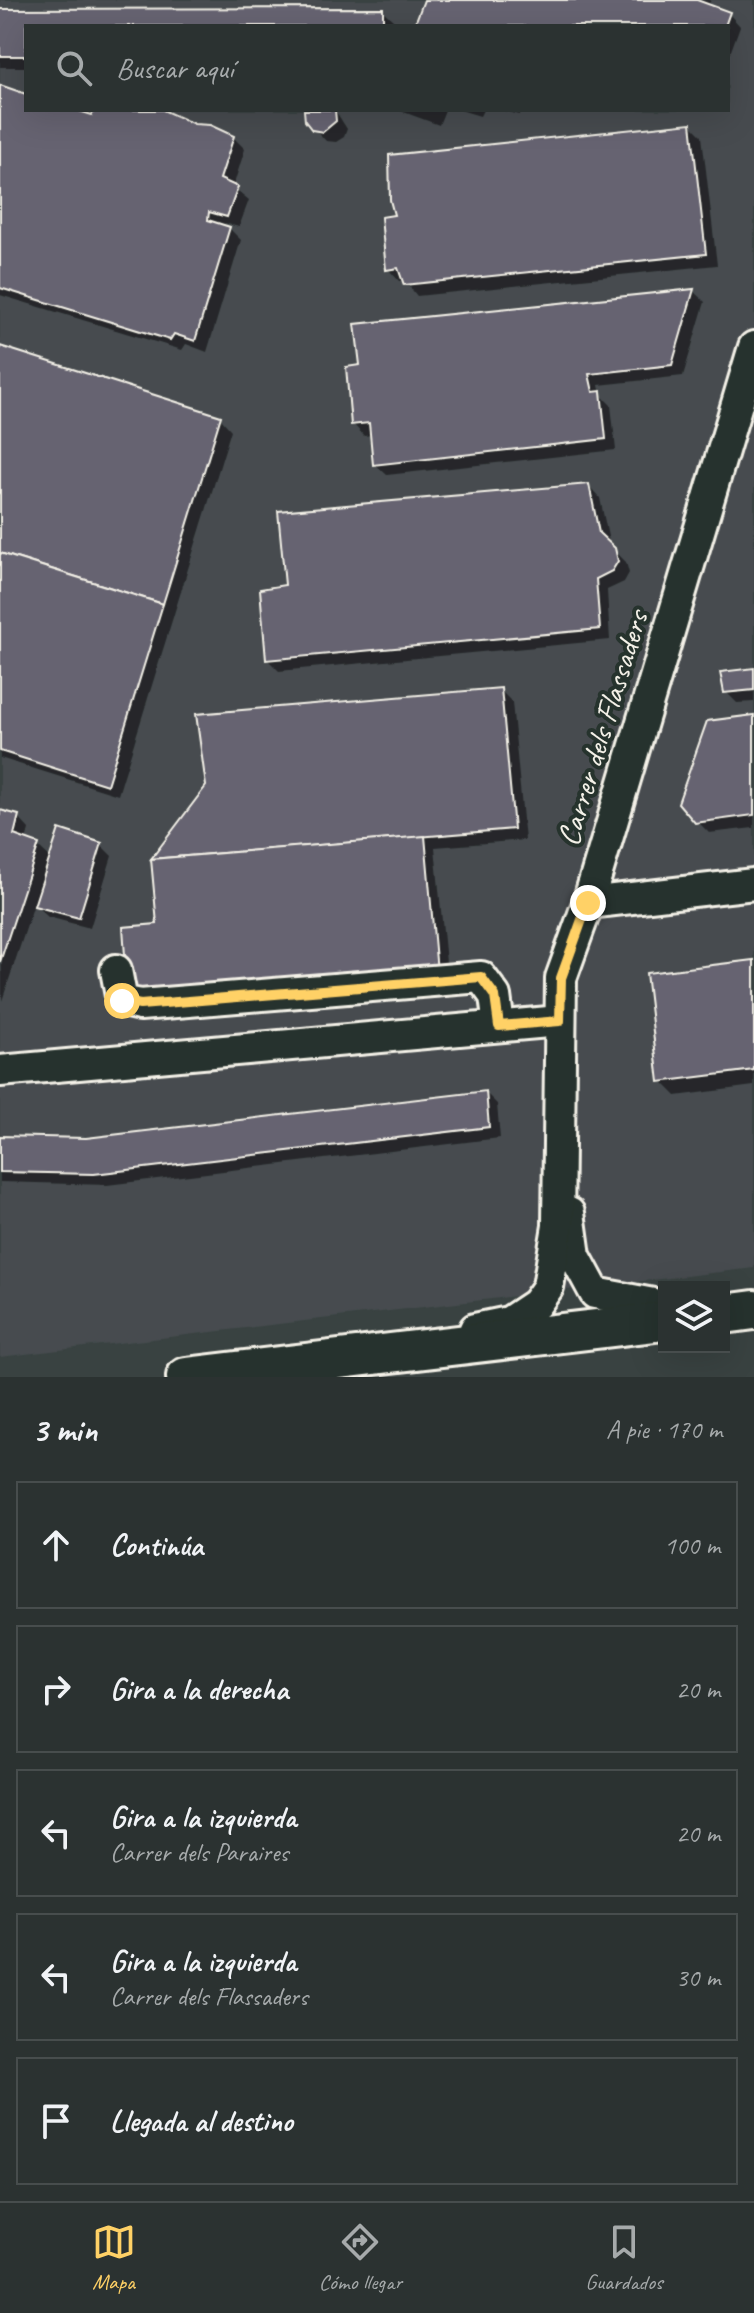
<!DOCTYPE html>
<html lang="es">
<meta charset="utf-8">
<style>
:root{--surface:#2b3231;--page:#373e3d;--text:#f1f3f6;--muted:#a6aaab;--line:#474d4d;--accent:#ffd166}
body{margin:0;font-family:Caveat,sans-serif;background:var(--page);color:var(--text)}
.controls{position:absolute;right:24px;bottom:24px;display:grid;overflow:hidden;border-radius:0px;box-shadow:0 8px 32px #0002}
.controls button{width:72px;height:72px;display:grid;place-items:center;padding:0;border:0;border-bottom:2px solid var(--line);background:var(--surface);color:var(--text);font:40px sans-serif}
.stop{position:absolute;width:24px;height:24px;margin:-18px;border:6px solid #ffd166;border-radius:50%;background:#fff}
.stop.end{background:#ffd166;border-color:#fff;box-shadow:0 2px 8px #0008}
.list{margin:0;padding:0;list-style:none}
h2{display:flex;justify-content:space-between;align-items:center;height:104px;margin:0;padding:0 32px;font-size:34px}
h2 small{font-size:26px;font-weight:400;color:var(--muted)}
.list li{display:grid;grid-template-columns:52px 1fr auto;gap:24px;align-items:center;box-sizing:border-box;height:128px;margin:0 16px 16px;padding:0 16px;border:2px solid var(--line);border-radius:0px}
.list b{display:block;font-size:30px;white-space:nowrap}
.list p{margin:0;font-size:26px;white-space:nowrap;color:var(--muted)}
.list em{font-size:26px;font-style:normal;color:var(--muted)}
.icon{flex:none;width:44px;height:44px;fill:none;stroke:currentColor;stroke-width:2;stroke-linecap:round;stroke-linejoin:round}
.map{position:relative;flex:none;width:754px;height:1377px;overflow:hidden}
.search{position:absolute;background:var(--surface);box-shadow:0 8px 32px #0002;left:24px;right:24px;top:24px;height:88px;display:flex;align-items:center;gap:20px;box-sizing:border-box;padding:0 28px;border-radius:0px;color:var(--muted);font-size:30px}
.sheet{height:824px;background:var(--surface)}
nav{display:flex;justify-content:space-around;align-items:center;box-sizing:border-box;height:112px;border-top:2px solid var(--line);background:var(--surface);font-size:22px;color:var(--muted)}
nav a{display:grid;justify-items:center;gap:4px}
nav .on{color:var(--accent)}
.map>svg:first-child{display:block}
.built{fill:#464c4f;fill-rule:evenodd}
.shadow{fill:#0007}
.building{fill:#666471;stroke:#f4f1e8;stroke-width:2}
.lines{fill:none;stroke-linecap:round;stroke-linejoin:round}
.minor-casing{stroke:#f4f1e8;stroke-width:36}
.major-casing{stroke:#f4f1e8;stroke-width:44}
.minor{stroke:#26332d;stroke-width:30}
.major{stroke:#26332d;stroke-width:38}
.route{stroke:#ffd166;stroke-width:10}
.labels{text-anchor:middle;stroke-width:8;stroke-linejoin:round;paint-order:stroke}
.street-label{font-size:32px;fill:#f4f1e8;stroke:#26332d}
</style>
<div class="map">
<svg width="754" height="1377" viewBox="0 0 754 1377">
<rect width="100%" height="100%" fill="#394241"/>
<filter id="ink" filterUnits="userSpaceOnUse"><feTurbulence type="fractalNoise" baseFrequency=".0125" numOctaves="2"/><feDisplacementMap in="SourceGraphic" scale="16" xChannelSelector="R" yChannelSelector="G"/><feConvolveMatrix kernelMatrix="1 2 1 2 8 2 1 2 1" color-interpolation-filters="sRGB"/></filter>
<g filter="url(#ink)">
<!-- built -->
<path class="built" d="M0,0H754V1268L0,1357ZM26,26H728V110H26Z"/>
<!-- shadow -->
<g class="shadow">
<path d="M426,0H711L708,6L729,14L740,26L728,59V26H416Z"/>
<path d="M382,10L394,21V26H26V67H0V11Z"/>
<path d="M0,87L26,96V110H69L93,118L96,110H156L193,126L233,137L245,149L233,187L249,200L239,227L224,223L241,240L207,352L186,344L182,350L0,295Z"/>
<path d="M307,110H335L347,129L344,137L336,142L326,141L307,121Z"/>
<path d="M398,110H445L439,125Z"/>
<path d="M460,110H483L480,116Z"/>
<path d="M500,110H521L520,115Z"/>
<path d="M691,125L702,136L717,265L417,296L404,280L399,281L388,269Z"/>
<path d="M693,291L705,302L683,376L599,385L601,395L611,405L616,450L387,475L375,464L372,435L364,436L353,424Z"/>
<path d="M0,348L220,418L231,430L118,795L0,758Z"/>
<path d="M589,486L600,498L610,546L626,562L629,573L624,582L607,590L610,640L279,671L268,660L288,587Z"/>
<path d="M754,670V702L737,703L726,692Z"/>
<path d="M500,690L512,702L525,840L435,847L448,983L160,926Z"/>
<path d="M754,717V828L709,833L697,821Z"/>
<path d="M0,812L18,817L29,829L26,842L38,846L52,859L101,845L112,856L90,928L48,917L34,904L2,1001Z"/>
<path d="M754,962V1086L676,1096L661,1081Z"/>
<path d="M486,1093L497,1104L500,1138L107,1185L0,1182V1138L86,1140Z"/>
</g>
<!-- building -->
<g class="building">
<path d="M424,0H697L730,12L725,26H414Z"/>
<path d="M383,8V26H26V56H0V9Z"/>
<path d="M0,85L26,94V110H76L92,115L94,110H163L194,124L210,125L234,136L220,179L238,187L227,217L209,212L208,220L230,227L195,341L174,334L170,340L0,288Z"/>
<path d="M304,110H335L336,121L323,132L312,130L305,121Z"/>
<path d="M691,123L706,254L404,285L398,268L386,270L381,217L394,215L390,200L389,155Z"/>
<path d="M694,289L672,365L589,374L593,392L601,391L606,439L373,465L369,423L351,425L346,367L360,365L355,324Z"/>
<path d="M0,346L221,416L163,604L0,553Z"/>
<path d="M589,484L599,533L615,548L618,561L612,571L596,579L600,629L266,660L260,589L285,585L278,511Z"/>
<path d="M0,553L163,604L107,785L0,751Z"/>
<path d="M754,668V690L724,693L720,672Z"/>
<path d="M501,688L514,829L151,859L206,786L196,714Z"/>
<path d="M754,715V815L695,823L678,803L707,721Z"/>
<path d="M0,810L19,815L14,835L39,844L0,962Z"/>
<path d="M59,829L102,843L79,918L34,906Z"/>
<path d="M425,836L437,972L128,999L123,927L157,924L151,859Z"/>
<path d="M754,960V1070L659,1082L646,973Z"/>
<path d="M486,1091L489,1127L94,1174L0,1172V1136L86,1138Z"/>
</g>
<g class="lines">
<!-- minor casing -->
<g class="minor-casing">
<g id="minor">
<path d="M588,903L754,884"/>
<path d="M116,970L122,1001L140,1005L481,977L495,996L499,1026"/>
<path d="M0,1071L560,1021"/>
<path d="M569,1213L575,1256L595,1293L664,1306"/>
<path d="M475,1329L509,1322L536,1304L548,1287L558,1226L561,978L588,903L754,347"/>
</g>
</g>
<!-- major casing -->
<g class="major-casing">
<g id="major">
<path d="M724,1314L754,1310"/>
<path d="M186,1377L664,1321"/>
</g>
</g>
<!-- minor -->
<use href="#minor" class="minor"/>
<!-- major -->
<use href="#major" class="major"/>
</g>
</g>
<g class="lines" filter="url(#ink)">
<!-- route -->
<path class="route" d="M122,1001L140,1005L481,977L495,996L499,1026L560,1021L561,978L588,903"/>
</g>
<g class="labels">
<!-- street labels -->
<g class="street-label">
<text transform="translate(602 728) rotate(-73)" y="11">Carrer dels Flassaders</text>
</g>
</g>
</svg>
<div class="controls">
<button><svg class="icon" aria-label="layers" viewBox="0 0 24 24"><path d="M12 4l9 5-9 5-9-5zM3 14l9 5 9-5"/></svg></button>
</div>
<div class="stop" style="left:122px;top:1001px"></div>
<div class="stop end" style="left:588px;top:903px"></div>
<div class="search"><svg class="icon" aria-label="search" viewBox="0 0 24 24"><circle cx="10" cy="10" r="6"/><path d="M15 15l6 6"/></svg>Buscar aquí</div>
</div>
<section class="sheet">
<h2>3 min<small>A pie · 170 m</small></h2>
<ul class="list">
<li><svg class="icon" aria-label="ahead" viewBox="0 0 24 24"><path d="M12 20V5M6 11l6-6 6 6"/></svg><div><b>Continúa</b></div><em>100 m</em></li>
<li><svg class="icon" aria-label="right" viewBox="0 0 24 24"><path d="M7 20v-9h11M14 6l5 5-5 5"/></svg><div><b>Gira a la derecha</b></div><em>20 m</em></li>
<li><svg class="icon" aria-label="left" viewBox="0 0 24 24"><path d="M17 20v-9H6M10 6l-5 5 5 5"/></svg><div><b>Gira a la izquierda</b><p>Carrer dels Paraires</p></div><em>20 m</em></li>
<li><svg class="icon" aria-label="left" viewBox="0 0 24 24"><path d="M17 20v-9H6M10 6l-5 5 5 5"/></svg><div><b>Gira a la izquierda</b><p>Carrer dels Flassaders</p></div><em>30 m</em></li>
<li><svg class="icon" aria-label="arrive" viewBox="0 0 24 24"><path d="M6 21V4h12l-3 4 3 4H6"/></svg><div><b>Llegada al destino</b></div></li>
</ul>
</section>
<nav>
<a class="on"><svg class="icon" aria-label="map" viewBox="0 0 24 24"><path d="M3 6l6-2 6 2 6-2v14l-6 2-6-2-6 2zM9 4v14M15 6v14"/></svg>Mapa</a>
<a><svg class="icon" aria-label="directions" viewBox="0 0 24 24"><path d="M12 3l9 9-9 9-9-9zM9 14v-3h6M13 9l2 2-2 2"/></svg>Cómo llegar</a>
<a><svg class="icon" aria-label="saved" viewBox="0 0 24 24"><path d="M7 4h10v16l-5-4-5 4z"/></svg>Guardados</a>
</nav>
